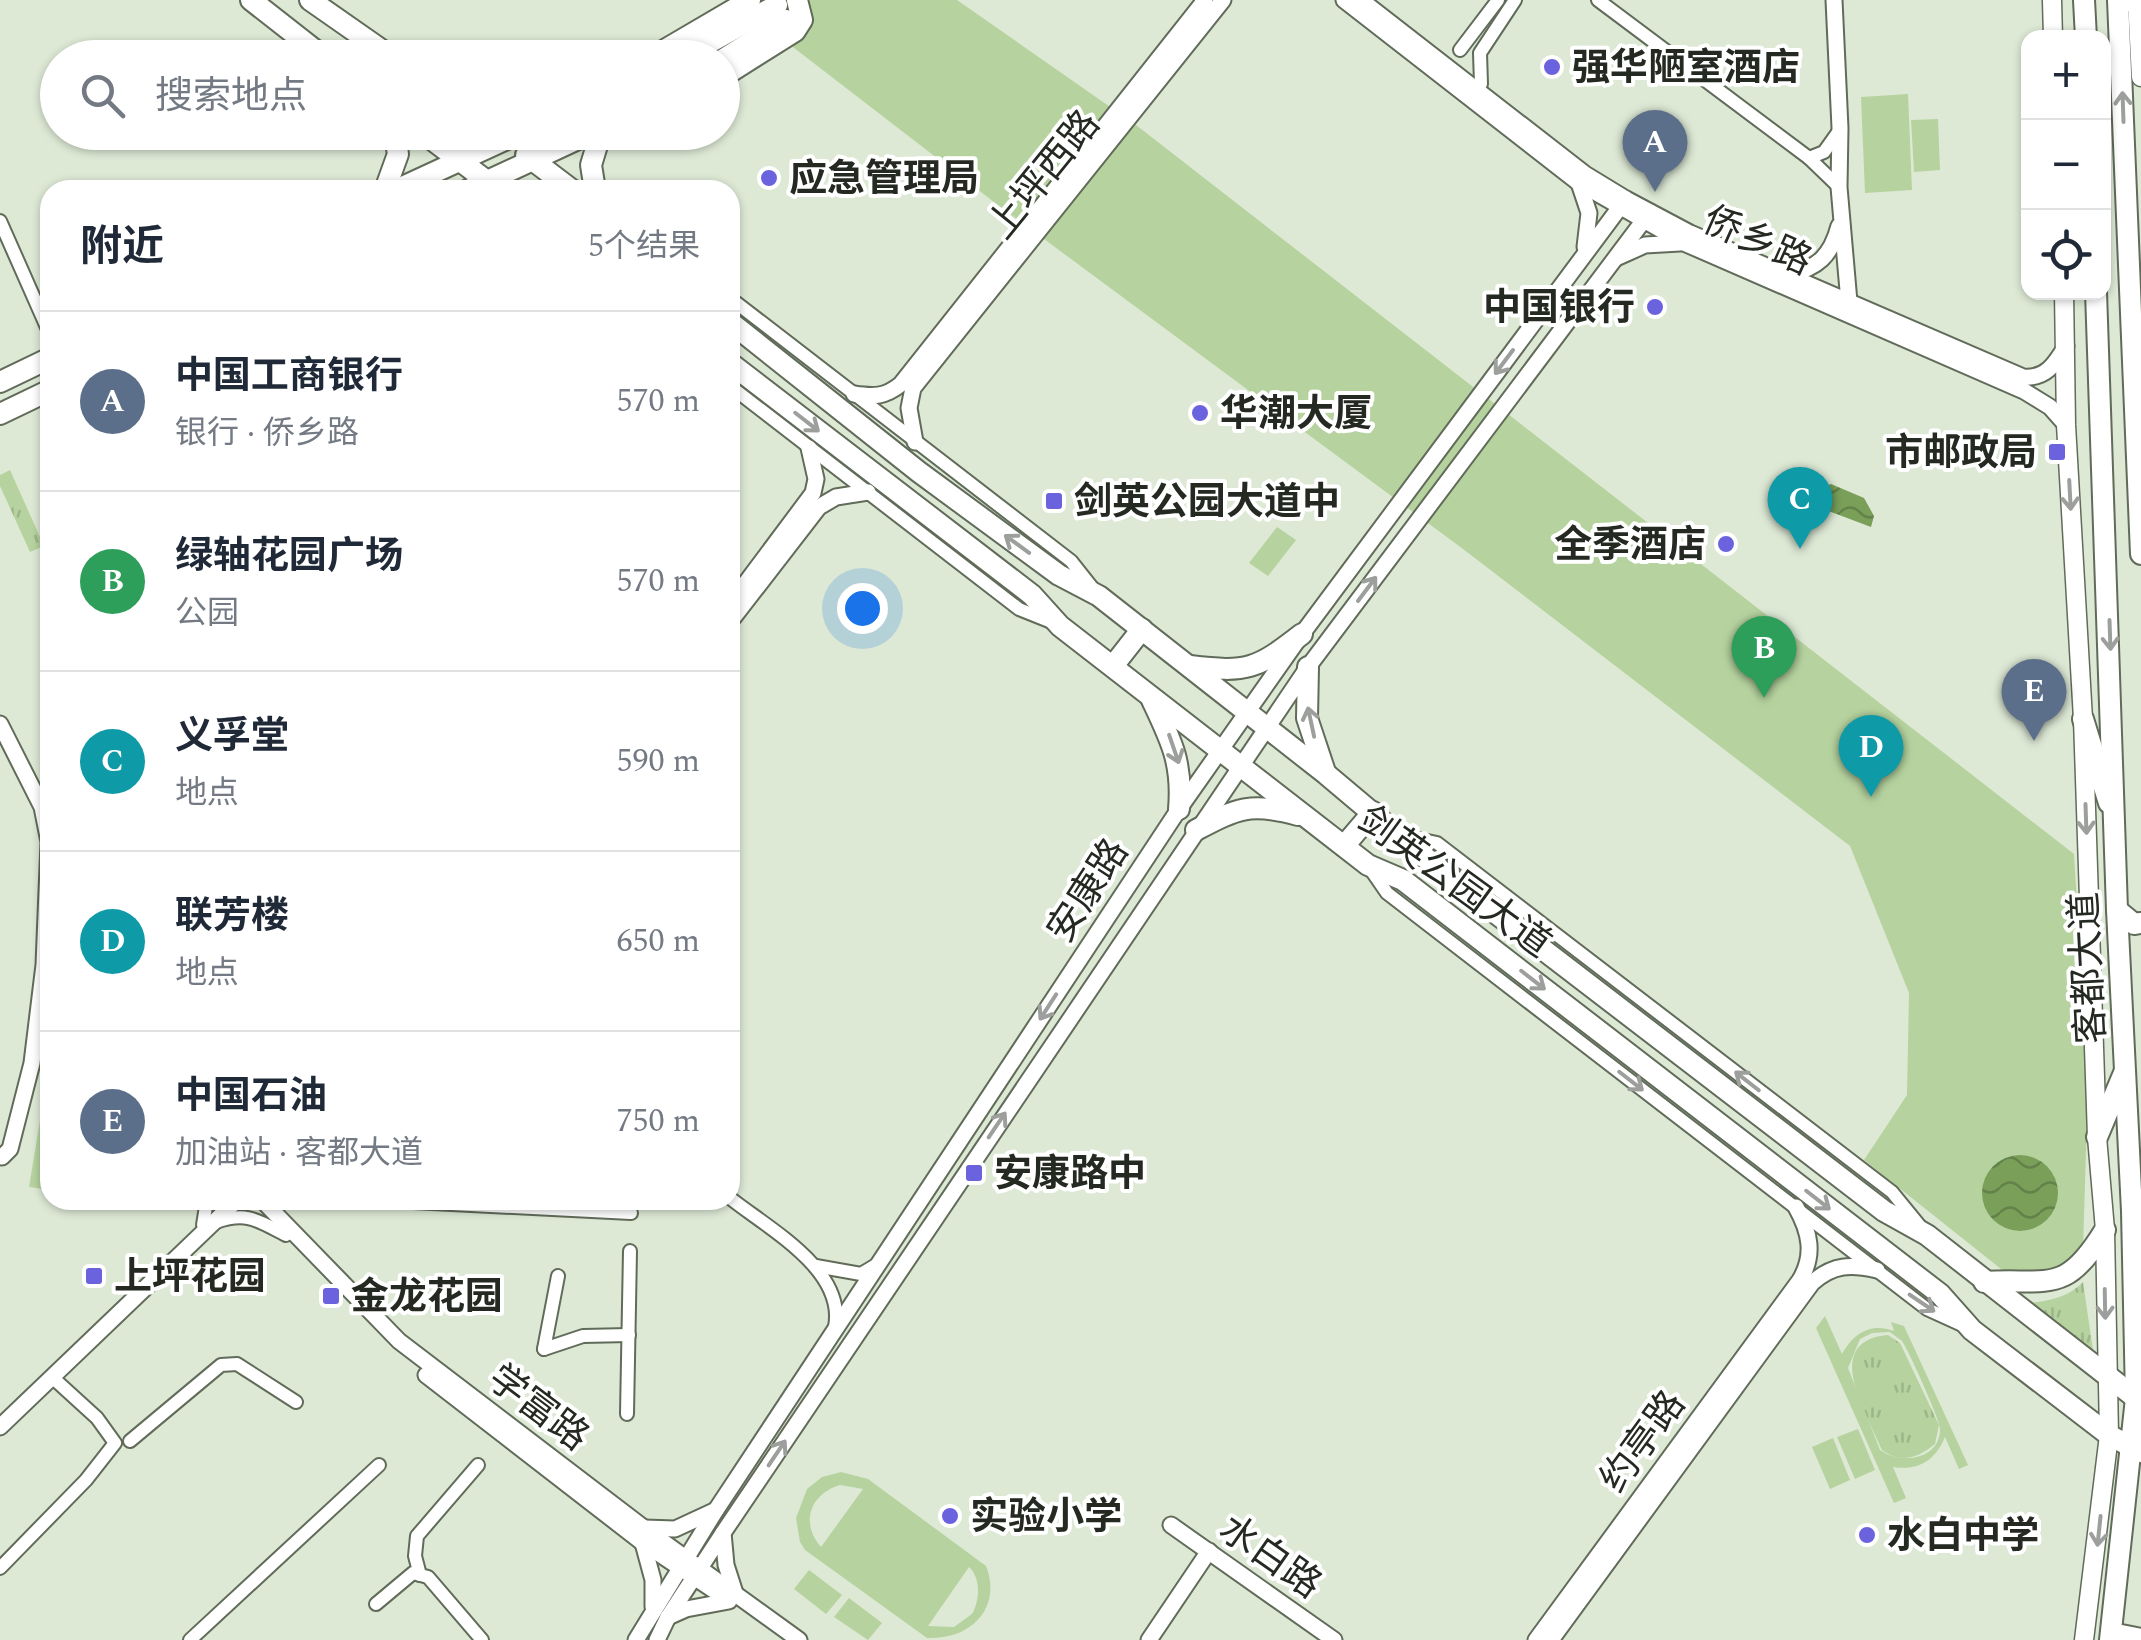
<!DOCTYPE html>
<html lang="zh">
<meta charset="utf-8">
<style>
:root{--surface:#fff;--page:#f6f6f7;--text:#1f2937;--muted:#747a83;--line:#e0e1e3;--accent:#0f766e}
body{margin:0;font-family:Spectral,"Noto Sans SC",serif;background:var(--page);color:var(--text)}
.controls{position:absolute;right:30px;top:30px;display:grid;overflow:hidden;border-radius:20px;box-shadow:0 2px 8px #0004}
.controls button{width:90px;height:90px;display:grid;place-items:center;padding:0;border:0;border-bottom:2px solid var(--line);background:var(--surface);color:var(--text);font:50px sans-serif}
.you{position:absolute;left:862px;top:608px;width:35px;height:35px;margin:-25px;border:8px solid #fff;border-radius:50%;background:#1a73e8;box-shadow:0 0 0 15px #1a73e833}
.badge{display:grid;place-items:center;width:65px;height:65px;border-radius:50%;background:var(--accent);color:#fff;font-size:32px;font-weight:700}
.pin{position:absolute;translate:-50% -82px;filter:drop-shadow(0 2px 5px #0008)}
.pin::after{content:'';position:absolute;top:52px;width:35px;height:30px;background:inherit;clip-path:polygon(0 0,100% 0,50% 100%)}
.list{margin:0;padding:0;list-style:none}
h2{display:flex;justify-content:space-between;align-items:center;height:130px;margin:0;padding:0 40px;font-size:42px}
h2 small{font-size:32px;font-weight:400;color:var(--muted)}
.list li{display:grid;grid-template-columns:65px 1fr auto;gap:30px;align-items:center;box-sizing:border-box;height:180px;padding:0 40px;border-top:2px solid var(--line)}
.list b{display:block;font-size:38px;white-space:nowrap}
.list p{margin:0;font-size:32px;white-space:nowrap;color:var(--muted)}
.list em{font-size:32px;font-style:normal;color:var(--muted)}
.icon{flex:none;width:55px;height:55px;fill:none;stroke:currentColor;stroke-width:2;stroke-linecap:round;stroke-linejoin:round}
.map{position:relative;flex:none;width:2141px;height:1640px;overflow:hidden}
.search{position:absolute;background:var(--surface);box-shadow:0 2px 8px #0004;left:40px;top:40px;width:700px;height:110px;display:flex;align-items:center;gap:25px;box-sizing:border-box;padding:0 35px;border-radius:55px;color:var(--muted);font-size:38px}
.panel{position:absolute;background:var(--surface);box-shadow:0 2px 8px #0004;left:40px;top:180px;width:700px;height:1030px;border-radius:30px}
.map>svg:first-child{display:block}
.grass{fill:url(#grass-tufts)}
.park{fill:#b6d39f;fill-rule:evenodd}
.water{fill:url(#water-waves)}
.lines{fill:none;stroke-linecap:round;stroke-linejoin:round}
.minor-casing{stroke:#616b59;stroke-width:16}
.tertiary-casing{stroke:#616b59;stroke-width:19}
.secondary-casing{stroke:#616b59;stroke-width:21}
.primary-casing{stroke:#616b59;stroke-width:24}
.trunk-casing{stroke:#616b59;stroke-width:24}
.minor{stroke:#fff;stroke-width:12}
.tertiary{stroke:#fff;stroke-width:15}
.secondary{stroke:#fff;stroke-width:18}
.primary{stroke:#fff;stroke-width:20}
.trunk{stroke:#fff;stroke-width:20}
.oneway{stroke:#9c9f9b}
.poi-dot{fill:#6b63dd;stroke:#fff;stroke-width:4}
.labels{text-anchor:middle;stroke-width:8;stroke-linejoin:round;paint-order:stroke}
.poi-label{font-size:38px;font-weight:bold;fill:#242921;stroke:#fff;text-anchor:start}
.street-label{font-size:38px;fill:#242921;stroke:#fff}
</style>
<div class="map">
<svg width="2141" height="1640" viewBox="0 0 2141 1640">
<defs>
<pattern id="grass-tufts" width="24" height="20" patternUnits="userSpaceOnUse" patternTransform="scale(2.5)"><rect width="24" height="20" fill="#b6d39f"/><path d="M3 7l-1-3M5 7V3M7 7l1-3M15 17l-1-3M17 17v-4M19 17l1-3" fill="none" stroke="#9cb589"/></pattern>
<pattern id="water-waves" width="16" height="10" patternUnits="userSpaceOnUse" patternTransform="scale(2.5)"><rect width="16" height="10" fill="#799f59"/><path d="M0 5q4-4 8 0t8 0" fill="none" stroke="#638249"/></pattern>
</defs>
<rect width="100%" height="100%" fill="#dde9d5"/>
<!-- grass -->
<g class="grass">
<path d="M10,470L44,546L30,552L0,486V475Z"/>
<path d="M2083,1282L2094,1357L2023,1304C2047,1301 2066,1299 2083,1282Z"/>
<path d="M1888,1335L1900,1343L1939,1425L1935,1444C1918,1458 1901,1464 1882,1450C1867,1413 1820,1341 1888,1335Z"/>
</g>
<!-- park -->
<g class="park">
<path d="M732,0H957L1136,125L2074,854L2088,1084L2083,1249L2064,1276L2021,1280L2001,1269L1864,1160L1907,1095L1909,993L1850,846L1463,549L994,202Z"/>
<path d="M1908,94L1912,190L1865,193L1861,97Z"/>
<path d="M1938,119L1940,170L1914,172L1911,120Z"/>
<path d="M1277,527L1296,540L1268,576L1249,563Z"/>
<path d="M50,1092V1190L29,1187L44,1096Z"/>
<path d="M1825,1316L1842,1354C1853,1334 1870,1322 1894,1331L1891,1322L1904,1326L1968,1465L1959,1469L1945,1437C1935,1461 1918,1471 1893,1467L1906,1498L1894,1503L1816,1328ZM1889,1332C1890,1332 1901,1340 1902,1341C1908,1349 1940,1420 1940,1428C1941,1460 1901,1465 1880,1450L1848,1368L1860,1339L1872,1333Z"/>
<path d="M1858,1429L1875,1470L1855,1479L1837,1437Z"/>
<path d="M1833,1438L1850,1480L1830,1489L1812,1447Z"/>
<path d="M841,1472L868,1479L986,1566C1002,1606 973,1640 927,1638L805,1550L800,1542L796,1518L807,1489L822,1477ZM840,1485L863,1489L821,1547C800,1523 810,1494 840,1485ZM969,1567C981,1578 980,1600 972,1614L954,1627L928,1626Z"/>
<path d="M809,1570L842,1595L826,1614L794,1589Z"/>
<path d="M849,1598L882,1623L868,1640L834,1617Z"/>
</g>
<!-- water -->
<g class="water">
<path d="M1831,484L1864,498L1874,516L1871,527L1802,501L1811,492Z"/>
<circle cx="2020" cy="1193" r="38"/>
</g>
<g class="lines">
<!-- minor casing -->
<g class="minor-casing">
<g id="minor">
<path d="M1598,0L1809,158L1839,187"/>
<path d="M1460,50L1498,0"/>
<path d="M1481,84L1480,53L1515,0"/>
<path d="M1809,158L1824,152L1839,131"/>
<path d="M0,221L50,334"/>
<path d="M730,298L1071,561L1094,590"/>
<path d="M730,386L1019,609L1054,623"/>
<path d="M1404,836L1437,843L1892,1192L1919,1225"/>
<path d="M1369,867L1387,893L1927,1309L1960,1324"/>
<path d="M730,1198C769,1229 846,1270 835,1327"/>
<path d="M373,1200L631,1213"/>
<path d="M216,1222C248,1211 258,1221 286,1235"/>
<path d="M203,1225L207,1200"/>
<path d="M816,1266L861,1274L876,1265"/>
<path d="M544,1349L583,1336L629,1335"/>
<path d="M544,1349L558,1276"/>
<path d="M627,1414L630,1251"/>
<path d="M130,1441L221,1365L237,1364L296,1402"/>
<path d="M0,1568L86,1480L115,1443L97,1418L52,1377"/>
<path d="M420,1575L415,1556L417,1536L478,1465"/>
<path d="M376,1604L413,1573L428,1577L482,1640"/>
<path d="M190,1640L379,1465"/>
</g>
</g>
<!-- tertiary casing -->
<g class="tertiary-casing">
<g id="tertiary">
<path d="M1344,0L1579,183L1684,243L2024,391L2050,407L2066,425"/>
<path d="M1361,0L1585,174L1626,199L1690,233L2023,377C2046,379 2055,364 2066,346"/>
<path d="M1834,0L1840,128L1839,187L1849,302"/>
<path d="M1579,183L1589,213L1585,247"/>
<path d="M1616,258L1645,245L1680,243"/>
<path d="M1788,275C1818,268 1831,256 1839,226"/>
<path d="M854,394C874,397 885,397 901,384L1205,0"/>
<path d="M915,442L909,408L913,388L1223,0"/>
<path d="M730,604L813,493L816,479L809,448"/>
<path d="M730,622L819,507L836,497L868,492"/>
<path d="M0,724L42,807L49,842L44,965L32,1063L10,1149L2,1157"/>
<path d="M262,1200L399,1341L644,1528L799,1640"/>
<path d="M426,1375L643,1543L724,1597"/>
<path d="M0,1427L237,1200"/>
<path d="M1171,1525L1334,1640"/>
<path d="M644,1528L675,1529L716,1510"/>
<path d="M723,1533L726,1565L735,1593"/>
<path d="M643,1543L653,1580V1607"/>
<path d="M668,1617L686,1609L729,1601"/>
<path d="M636,1640L716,1510L1179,809L1302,634L1626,199"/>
<path d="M657,1640L668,1617L723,1533L1308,667L1650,212"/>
<path d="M1149,1640L1209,1551"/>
<path d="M1536,1640L1800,1280C1815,1255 1810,1232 1796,1207"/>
<path d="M1551,1640L1812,1283C1833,1264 1851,1264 1877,1270"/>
</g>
</g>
<!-- secondary casing -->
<g class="secondary-casing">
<g id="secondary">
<path d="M2052,0L2053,38"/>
<path d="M2137,0L2141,77"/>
<path d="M2064,292L2066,425L2083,719L2097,1137L2105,1230L2109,1435L2084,1640"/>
</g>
</g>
<!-- primary casing -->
<g class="primary-casing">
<g id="primary">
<path d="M251,0L325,58"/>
<path d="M310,0L393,58"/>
<path d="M651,58L750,0"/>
<path d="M682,58L777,5"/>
<path d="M722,60L786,20"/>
<path d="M722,77L795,31L802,20L797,0"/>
<path d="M422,132L496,188"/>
<path d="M526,155L572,190"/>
<path d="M385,190L398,154L394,132"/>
<path d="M396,190L522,132"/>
<path d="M468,190L593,132"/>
<path d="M595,190L591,165L601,132"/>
<path d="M730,322L919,472L1059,575L1099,596L1326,774L1446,875L1884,1211L1927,1235L2141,1402"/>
<path d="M730,363L1032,595L1060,626L1368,865L1403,880L1940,1294L1972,1330L2109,1435L2141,1452"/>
<path d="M0,382L50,358"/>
<path d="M0,414L50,390"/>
<path d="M1113,666L1142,629"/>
<path d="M1190,666C1248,673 1257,669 1302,634"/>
<path d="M1308,667L1307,718L1325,772"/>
<path d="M1152,700C1171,740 1183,763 1179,809"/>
<path d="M1196,830C1238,808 1250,802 1298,815"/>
<path d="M1344,846L1373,812"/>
<path d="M1984,1282C2049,1278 2065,1296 2105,1230"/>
</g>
</g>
<!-- trunk casing -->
<g class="trunk-casing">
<g id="trunk">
<path d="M2084,0L2086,38"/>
<path d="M2118,0L2141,554"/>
<path d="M2136,0L2137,6"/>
<path d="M2096,292L2117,910L2132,1211L2136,1398L2110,1640"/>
<path d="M2083,719L2109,803"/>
<path d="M2117,910L2134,924L2141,923"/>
<path d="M2097,1137L2124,1073"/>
<path d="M2111,1633L2141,1639"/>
</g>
</g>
<!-- minor -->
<use href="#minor" class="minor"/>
<!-- tertiary -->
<use href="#tertiary" class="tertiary"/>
<!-- secondary -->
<use href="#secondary" class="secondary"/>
<!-- primary -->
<use href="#primary" class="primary"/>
<!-- trunk -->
<use href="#trunk" class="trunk"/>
</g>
<!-- one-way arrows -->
<defs><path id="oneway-shaft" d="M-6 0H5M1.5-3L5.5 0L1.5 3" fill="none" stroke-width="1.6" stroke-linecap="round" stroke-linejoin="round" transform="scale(2.5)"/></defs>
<g class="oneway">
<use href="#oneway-shaft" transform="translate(2123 107) rotate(-92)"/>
<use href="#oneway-shaft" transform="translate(1504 362) rotate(127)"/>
<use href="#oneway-shaft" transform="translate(807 422) rotate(38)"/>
<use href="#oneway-shaft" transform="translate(2070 495) rotate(87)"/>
<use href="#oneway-shaft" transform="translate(1017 544) rotate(-144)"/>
<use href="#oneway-shaft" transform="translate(1367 589) rotate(-53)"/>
<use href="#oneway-shaft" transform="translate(2110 635) rotate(88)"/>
<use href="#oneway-shaft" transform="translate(1311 722) rotate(-102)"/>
<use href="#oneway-shaft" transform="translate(1174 749) rotate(71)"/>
<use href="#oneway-shaft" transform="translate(2086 819) rotate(88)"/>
<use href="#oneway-shaft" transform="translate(1533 980) rotate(38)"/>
<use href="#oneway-shaft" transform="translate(1048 1007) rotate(123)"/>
<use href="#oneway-shaft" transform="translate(1631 1081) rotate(38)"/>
<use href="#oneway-shaft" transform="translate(1747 1081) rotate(-142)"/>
<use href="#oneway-shaft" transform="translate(997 1125) rotate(-56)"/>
<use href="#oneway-shaft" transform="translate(1818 1200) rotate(38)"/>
<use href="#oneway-shaft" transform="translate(1922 1303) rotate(34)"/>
<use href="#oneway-shaft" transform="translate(2105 1304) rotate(89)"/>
<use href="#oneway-shaft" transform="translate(777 1453) rotate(-56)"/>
<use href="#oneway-shaft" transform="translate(2099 1531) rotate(96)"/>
</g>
<!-- markers -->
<g class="poi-dot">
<circle cx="1552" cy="67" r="10"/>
<circle cx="769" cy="178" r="10"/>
<circle cx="1655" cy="307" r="10"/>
<circle cx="1200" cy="413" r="10"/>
<rect x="2047" y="442" width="20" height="20" rx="5"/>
<rect x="1044" y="491" width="20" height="20" rx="5"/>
<circle cx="1726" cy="544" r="10"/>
<rect x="964" y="1163" width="20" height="20" rx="5"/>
<rect x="84" y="1266" width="20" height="20" rx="5"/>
<rect x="321" y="1286" width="20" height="20" rx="5"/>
<circle cx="950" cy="1516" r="10"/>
<circle cx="1867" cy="1535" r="10"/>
</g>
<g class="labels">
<!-- poi labels -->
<g class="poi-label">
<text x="1572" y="80">强华陋室酒店</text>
<text x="789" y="191">应急管理局</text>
<text x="1635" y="320" text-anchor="end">中国银行</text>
<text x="1220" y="426">华潮大厦</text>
<text x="2037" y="465" text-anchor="end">市邮政局</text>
<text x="1074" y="514">剑英公园大道中</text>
<text x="1706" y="557" text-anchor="end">全季酒店</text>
<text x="994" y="1186">安康路中</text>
<text x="114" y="1289">上坪花园</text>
<text x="351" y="1309">金龙花园</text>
<text x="970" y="1529">实验小学</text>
<text x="1887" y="1548">水白中学</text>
</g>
<!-- street labels -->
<g class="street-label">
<text transform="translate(1043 174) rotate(-51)" y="13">上坪西路</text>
<text transform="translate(1758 240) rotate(24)" y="13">侨乡路</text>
<text transform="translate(1455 881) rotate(36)" y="13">剑英公园大道</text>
<text transform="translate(1087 890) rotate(-57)" y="13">安康路</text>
<text transform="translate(2087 968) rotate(-93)" y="13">客都大道</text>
<text transform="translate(539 1407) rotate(37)" y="13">学富路</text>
<text transform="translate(1642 1441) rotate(-54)" y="13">约亭路</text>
<text transform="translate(1271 1556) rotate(35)" y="13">水白路</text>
</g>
</g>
</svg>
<div class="controls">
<button>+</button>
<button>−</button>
<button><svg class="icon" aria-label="locate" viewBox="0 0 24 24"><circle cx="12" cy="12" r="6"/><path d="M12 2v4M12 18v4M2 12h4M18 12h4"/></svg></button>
</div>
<div class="you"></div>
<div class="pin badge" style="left:1655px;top:192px;background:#5c6f8a">A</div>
<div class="pin badge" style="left:1764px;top:698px;background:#2e9e5b">B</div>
<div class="pin badge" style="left:1800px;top:549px;background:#0f9aa8">C</div>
<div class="pin badge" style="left:1871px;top:797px;background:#0f9aa8">D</div>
<div class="pin badge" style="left:2034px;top:741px;background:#5c6f8a">E</div>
<div class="search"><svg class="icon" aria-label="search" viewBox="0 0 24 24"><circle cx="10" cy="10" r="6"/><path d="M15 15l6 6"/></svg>搜索地点</div>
<section class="panel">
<h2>附近<small>5个结果</small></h2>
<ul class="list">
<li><span class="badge" style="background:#5c6f8a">A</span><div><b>中国工商银行</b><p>银行 · 侨乡路</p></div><em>570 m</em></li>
<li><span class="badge" style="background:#2e9e5b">B</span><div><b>绿轴花园广场</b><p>公园</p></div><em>570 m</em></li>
<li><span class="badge" style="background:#0f9aa8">C</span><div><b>义孚堂</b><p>地点</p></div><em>590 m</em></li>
<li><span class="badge" style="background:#0f9aa8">D</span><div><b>联芳楼</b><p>地点</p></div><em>650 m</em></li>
<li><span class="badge" style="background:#5c6f8a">E</span><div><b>中国石油</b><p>加油站 · 客都大道</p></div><em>750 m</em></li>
</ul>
</section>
</div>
